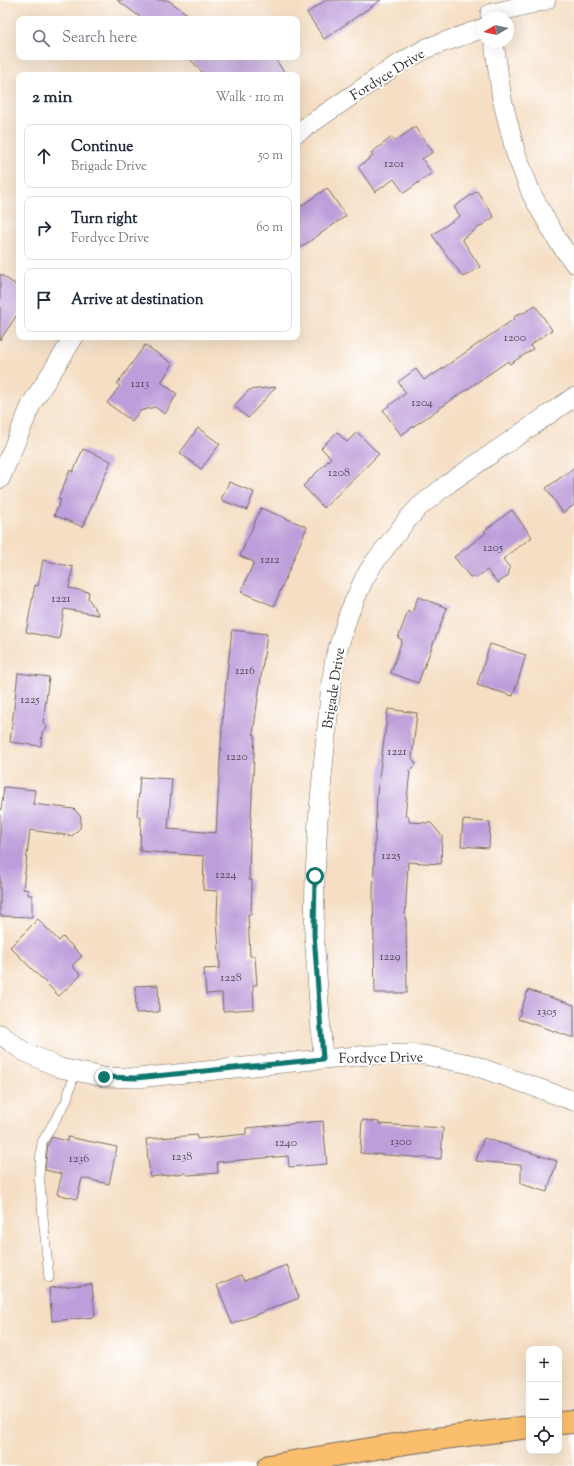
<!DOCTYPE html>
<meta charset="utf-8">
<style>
:root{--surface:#fff;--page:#f6f6f7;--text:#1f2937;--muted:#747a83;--line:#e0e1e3}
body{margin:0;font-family:"Sorts Mill Goudy",serif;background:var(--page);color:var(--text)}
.controls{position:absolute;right:12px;bottom:12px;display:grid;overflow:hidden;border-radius:8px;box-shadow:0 4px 16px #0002}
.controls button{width:36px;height:36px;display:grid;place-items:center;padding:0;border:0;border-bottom:1px solid var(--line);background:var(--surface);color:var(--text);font:20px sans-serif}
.compass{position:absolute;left:478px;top:12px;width:36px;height:36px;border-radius:50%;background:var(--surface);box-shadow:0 4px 16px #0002;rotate:261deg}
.stop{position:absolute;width:12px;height:12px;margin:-9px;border:3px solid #0f766e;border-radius:50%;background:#fff}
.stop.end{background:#0f766e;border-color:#fff;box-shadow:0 1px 4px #0008}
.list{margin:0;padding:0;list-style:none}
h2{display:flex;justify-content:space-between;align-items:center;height:52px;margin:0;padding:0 16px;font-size:17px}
h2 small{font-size:13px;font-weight:400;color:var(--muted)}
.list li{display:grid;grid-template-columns:26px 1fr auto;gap:12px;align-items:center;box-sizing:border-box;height:64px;margin:0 8px 8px;padding:0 8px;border:1px solid var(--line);border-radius:8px}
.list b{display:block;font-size:15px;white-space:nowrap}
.list p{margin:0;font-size:13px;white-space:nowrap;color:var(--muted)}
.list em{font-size:13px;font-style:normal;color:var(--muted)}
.icon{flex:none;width:22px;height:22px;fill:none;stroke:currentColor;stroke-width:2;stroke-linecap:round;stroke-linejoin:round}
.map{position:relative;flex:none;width:574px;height:1466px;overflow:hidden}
.search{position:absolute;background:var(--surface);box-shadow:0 4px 16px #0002;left:16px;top:16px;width:284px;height:44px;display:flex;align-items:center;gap:10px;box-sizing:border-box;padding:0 14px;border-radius:8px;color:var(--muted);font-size:15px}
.panel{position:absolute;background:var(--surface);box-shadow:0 4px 16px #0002;left:16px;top:72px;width:284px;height:268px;border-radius:8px}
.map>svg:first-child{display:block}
.building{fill:#be9eda}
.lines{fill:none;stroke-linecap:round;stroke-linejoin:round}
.service-casing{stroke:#726a60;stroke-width:10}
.minor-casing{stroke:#726a60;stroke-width:20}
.primary-casing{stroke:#726a60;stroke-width:24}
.service{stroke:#fff;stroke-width:9}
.minor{stroke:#fff;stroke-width:19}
.primary{stroke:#fabe6d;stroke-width:22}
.route{stroke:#0f766e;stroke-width:5}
.labels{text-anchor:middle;stroke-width:4;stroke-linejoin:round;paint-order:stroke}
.number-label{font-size:12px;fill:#504857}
.street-label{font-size:14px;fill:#2b2b2b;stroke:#fff}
</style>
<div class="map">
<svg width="574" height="1466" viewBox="0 0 574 1466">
<rect width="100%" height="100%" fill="#fff"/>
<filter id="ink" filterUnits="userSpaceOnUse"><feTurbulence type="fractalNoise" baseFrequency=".025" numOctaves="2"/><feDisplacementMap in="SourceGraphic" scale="8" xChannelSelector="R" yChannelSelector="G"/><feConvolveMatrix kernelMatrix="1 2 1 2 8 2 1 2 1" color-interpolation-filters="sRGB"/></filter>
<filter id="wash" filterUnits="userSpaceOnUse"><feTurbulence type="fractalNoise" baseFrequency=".012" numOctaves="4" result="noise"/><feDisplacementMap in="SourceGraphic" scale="16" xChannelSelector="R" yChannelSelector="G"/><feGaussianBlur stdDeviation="0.9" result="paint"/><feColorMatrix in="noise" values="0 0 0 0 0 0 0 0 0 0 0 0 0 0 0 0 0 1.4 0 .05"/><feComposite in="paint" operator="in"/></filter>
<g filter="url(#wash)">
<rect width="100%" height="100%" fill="#f5dec3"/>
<g id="blocks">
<!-- building -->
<g class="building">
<path d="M117,0H168L194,19H143Z"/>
<path d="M326,0H381L324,39L307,13Z"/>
<path d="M188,57H274L286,75H205Z"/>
<path d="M415,127L433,152L422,159L432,173L404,193L394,179L375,192L358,167L373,156L371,153L392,137L395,141Z"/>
<path d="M327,188L346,216L297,250V209Z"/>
<path d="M477,191L494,217L462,239L480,267L463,277L432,235L460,216L454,207Z"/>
<path d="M0,274L19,287V312L0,340Z"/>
<path d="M535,305L552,330L530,345L533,349L510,364L508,361L401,435L383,410L406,393L398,382L416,369L424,380L432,374L433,375L514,319L515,316L520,313H524Z"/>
<path d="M145,345L173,364L161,382L177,394L165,414L155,407L140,411L132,421L107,403L120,386L117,384Z"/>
<path d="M276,387L248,418L234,406L249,390Z"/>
<path d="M198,428L220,444L201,469L180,453Z"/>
<path d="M337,432L347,442L357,432L379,454L324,508L303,486L331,458L321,448Z"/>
<path d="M83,449L111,461L83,527L54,515L61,500L58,499L70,470L73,472Z"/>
<path d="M574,468V505L563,513L546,488Z"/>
<path d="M229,482L254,492L247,510L221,500Z"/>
<path d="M261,508L307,527L274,606L241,592L254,562L240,556Z"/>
<path d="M512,510L532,537L503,559L510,568L508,576L498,583L487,570L477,577H470L454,557L486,533L484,531Z"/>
<path d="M43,560L73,567L69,588L89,592L88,598L99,615L64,609L59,639L26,632L35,585L38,586Z"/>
<path d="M418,597L447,608L418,683L391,673L402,639L398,638L408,611L412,613Z"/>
<path d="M232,630L267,634L253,734H255L250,838L249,880H252L251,915L248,914L250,956H255L257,985H253L254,1009L223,1011L222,993L206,994L204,969L220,968L217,918L218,891L203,890L204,856L140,851L141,817L137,816L140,777L172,779L168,829L216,833L223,709Z"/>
<path d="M490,644L526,655L513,696L477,685Z"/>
<path d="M18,673L49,677L43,722L47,727L42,732L41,746L10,742Z"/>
<path d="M388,709L417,713L412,758L416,764L410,771L405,816H409V822L431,823L442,836L441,864L408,862L405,919H406L407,993H375L373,891L377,793Z"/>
<path d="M4,787L35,790L33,804L74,809L81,817L80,828L72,836L30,830L23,889L28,890V895H32V917L0,916V810H1Z"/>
<path d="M463,820L490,822L489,848L461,846Z"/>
<path d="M38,919L59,941L63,937L82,956L72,966L81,975L59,996L10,947Z"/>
<path d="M158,985L159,1012L136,1013L135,986Z"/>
<path d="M528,990L574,1005V1038L518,1019Z"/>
<path d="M362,1120L379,1122V1124L443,1128L441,1159L360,1153Z"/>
<path d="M323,1121L327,1164L289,1167L288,1156L217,1162L218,1173L188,1175L185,1173L150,1177L146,1139L197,1135V1139L246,1134V1128Z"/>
<path d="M52,1137L67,1141L68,1137L117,1147L109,1184L82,1178L77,1199L57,1194L62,1174L45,1170L48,1144Z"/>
<path d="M484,1138L557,1161L547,1192L521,1184V1165L476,1161Z"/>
<path d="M287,1265L299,1298L232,1324L217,1285L241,1275L244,1281Z"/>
<path d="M92,1284L95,1317L52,1321L49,1288Z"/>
</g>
</g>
</g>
<g filter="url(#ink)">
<use href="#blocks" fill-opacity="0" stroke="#726a60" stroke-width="1"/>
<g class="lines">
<!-- service casing -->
<g class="service-casing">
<path id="service" d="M49,1278L39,1175L42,1142L66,1102L75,1072"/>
</g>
<!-- minor casing -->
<g class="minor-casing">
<g id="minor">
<path d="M490,14L546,0"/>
<path d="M494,42L502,99L516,154L532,195L558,241L574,263"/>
<path d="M297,133L395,66L427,48L484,28"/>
<path d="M0,479L32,403L74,337"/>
<path d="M0,1034L23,1051L60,1068L104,1077L137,1078L323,1059L370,1055L402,1054L424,1055L470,1064L574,1101"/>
<path d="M323,1059L314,934L315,876L318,820L331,684L335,658L349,613L364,579L373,564L407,520L419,507L449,483L574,397"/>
</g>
</g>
<!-- primary casing -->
<g class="primary-casing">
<g id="primary">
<path d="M559,1423L574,1422"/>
<path d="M269,1466L412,1442L529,1427"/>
</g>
</g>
<!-- service -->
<use href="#service" class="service"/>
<!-- minor -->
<use href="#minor" class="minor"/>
<!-- primary -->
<use href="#primary" class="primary"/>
</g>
</g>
<g class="lines" filter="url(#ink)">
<!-- route -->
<path class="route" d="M104,1077L136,1078L323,1059L314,934L315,876"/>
</g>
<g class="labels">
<!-- number labels -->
<g class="number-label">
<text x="394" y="167">1201</text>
<text x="515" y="341">1200</text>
<text x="140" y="387">1213</text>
<text x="422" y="406">1204</text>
<text x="339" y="476">1208</text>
<text x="493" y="551">1205</text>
<text x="270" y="563">1212</text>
<text x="61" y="602">1221</text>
<text x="245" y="674">1216</text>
<text x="30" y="703">1225</text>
<text x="397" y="755">1221</text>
<text x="237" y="760">1220</text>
<text x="391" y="859">1225</text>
<text x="226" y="878">1224</text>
<text x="390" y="960">1229</text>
<text x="231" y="981">1228</text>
<text x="547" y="1015">1305</text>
<text x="401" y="1145">1300</text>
<text x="286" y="1146">1240</text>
<text x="182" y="1160">1238</text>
<text x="79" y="1162">1236</text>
</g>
<!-- street labels -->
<g class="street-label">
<text transform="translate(387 74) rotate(-32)" y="5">Fordyce Drive</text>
<text transform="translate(333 688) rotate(-81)" y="5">Brigade Drive</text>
<text transform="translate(381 1057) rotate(-1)" y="5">Fordyce Drive</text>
</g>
</g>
</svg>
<div class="controls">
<button>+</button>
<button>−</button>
<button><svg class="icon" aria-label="locate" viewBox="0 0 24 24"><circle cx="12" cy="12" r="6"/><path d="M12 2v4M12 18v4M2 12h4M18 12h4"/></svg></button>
</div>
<svg class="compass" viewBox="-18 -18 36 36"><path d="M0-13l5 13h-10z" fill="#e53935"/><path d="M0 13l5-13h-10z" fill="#747a83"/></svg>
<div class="stop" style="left:315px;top:876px"></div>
<div class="stop end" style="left:104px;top:1077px"></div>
<div class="search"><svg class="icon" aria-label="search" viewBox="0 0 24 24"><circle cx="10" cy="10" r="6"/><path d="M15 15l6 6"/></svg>Search here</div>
<section class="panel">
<h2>2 min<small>Walk · 110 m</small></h2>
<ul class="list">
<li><svg class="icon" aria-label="ahead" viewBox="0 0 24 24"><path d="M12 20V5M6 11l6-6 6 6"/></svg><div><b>Continue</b><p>Brigade Drive</p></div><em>50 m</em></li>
<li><svg class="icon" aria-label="right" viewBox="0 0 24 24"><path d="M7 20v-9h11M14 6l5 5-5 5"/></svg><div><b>Turn right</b><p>Fordyce Drive</p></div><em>60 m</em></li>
<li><svg class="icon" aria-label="arrive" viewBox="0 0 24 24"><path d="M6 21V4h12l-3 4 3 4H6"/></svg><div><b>Arrive at destination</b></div></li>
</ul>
</section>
</div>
